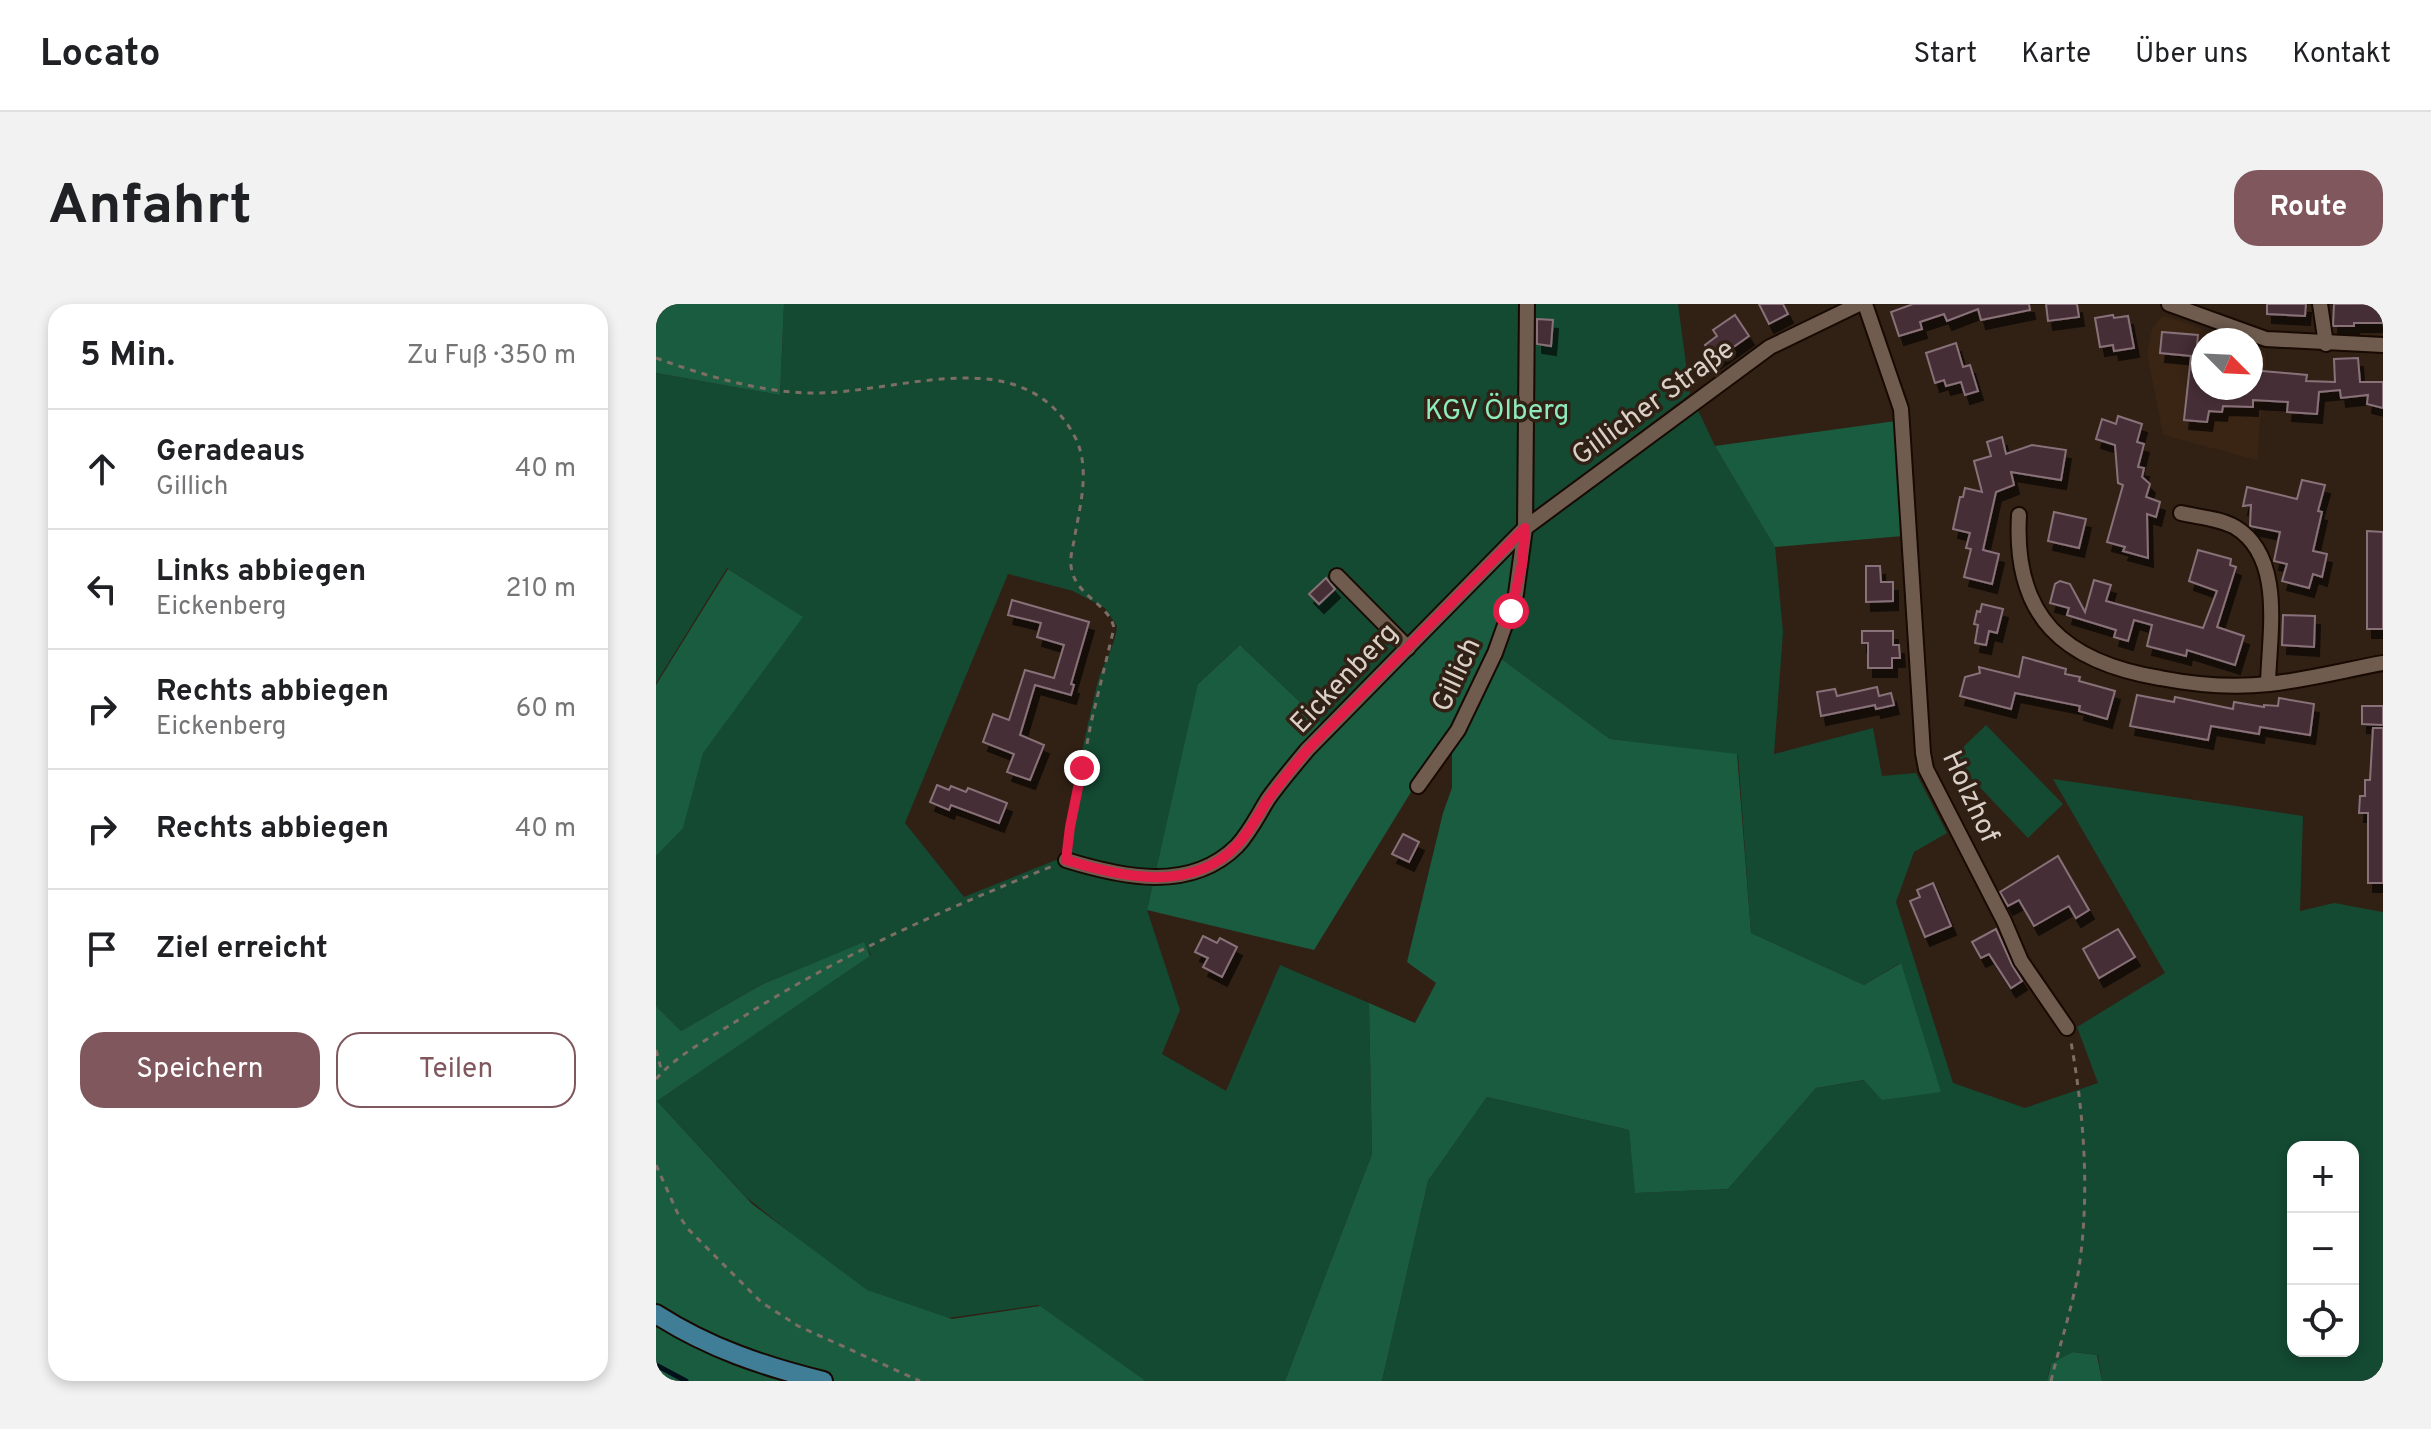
<!DOCTYPE html>
<html lang="de">
<meta charset="utf-8">
<style>
:root{--surface:#fff;--page:#f2f2f2;--text:#202124;--muted:#757577;--line:#e0e0e0;--accent:#7f575d}
body{margin:0;font-family:Overpass,sans-serif;background:var(--page);color:var(--text)}
.controls{position:absolute;right:24px;bottom:24px;display:grid;overflow:hidden;border-radius:16px;box-shadow:0 4px 12px #0003}
.controls button{width:72px;height:72px;display:grid;place-items:center;padding:0;border:0;border-bottom:2px solid var(--line);background:var(--surface);color:var(--text);font:40px sans-serif}
.compass{position:absolute;left:1535px;top:24px;width:72px;height:72px;border-radius:50%;background:var(--surface);box-shadow:0 4px 12px #0003;rotate:114deg}
.stop{position:absolute;width:24px;height:24px;margin:-18px;border:6px solid #e11d48;border-radius:50%;background:#fff}
.stop.end{background:#e11d48;border-color:#fff;box-shadow:0 2px 8px #0008}
.list{margin:0;padding:0;list-style:none}
h2{display:flex;justify-content:space-between;align-items:center;height:104px;margin:0;padding:0 32px;font-size:34px}
h2 small{font-size:26px;font-weight:400;color:var(--muted)}
.list li{display:grid;grid-template-columns:52px 1fr auto;gap:24px;align-items:center;box-sizing:border-box;height:120px;padding:0 32px;border-top:2px solid var(--line)}
.list b{display:block;font-size:30px;white-space:nowrap}
.list p{margin:0;font-size:26px;white-space:nowrap;color:var(--muted)}
.list em{font-size:26px;font-style:normal;color:var(--muted)}
.actions{display:flex;gap:16px;padding:24px 32px}
.actions a{flex:1;padding:18px 0;border:2px solid var(--accent);border-radius:24px;text-align:center;font-size:28px;color:var(--accent)}
.actions .main{background:var(--accent);color:#fff}
.icon{flex:none;width:44px;height:44px;fill:none;stroke:currentColor;stroke-width:2;stroke-linecap:round;stroke-linejoin:round}
.map{position:relative;flex:none;width:1727px;height:1077px;overflow:hidden;border-radius:24px}
header{display:flex;align-items:center;gap:48px;box-sizing:border-box;height:112px;padding:0 40px;background:var(--surface);border-bottom:2px solid var(--line)}
header strong{font-size:38px}
nav{display:flex;gap:44px;margin-inline-start:auto;font-size:28px}
.intro{display:flex;align-items:center;justify-content:space-between;box-sizing:border-box;height:192px;padding:0 48px}
h1{margin:0;font-size:56px}
.button{padding:20px 36px;border-radius:24px;background:var(--accent);color:#fff;font-size:28px;font-weight:700}
main{display:flex;gap:48px;padding:0 48px}
aside{flex:1;background:var(--surface);border-radius:24px;box-shadow:0 4px 12px #0003}
.map>svg:first-child{display:block}
.built{fill:#3a2414}
.green{fill:#144932;fill-rule:evenodd}
.forest{fill:#1a5c40}
.lines{fill:none;stroke-linecap:round;stroke-linejoin:round}
.stream{stroke:#01101a;stroke-width:5}
.building{fill:#442f36;stroke:#897179;stroke-width:2;filter:url(#shadow)}
.minor-casing{stroke:#180a02;stroke-width:18}
.major-casing{stroke:#180a02;stroke-width:22}
.path{stroke:#7c6e64;stroke-width:3;stroke-dasharray:6 6;stroke-linecap:butt}
.minor{stroke:#6f5c4f;stroke-width:14}
.major{stroke:#407e97;stroke-width:18}
.route{stroke:#e11d48;stroke-width:10}
.labels{text-anchor:middle;stroke-width:7;stroke-linejoin:round;paint-order:stroke}
.street-label{font-size:28px;fill:#dbd0c8;stroke:#312115}
.park-label{font-size:28px;fill:#8eebbd;stroke:#312115}
</style>
<header>
<strong>Locato</strong>
<nav><a>Start</a><a>Karte</a><a>Über uns</a><a>Kontakt</a></nav>
</header>
<div class="intro"><h1>Anfahrt</h1><a class="button">Route</a></div>
<main>
<aside>
<h2>5 Min.<small>Zu Fuß · 350 m</small></h2>
<ul class="list">
<li><svg class="icon" aria-label="ahead" viewBox="0 0 24 24"><path d="M12 20V5M6 11l6-6 6 6"/></svg><div><b>Geradeaus</b><p>Gillich</p></div><em>40 m</em></li>
<li><svg class="icon" aria-label="left" viewBox="0 0 24 24"><path d="M17 20v-9H6M10 6l-5 5 5 5"/></svg><div><b>Links abbiegen</b><p>Eickenberg</p></div><em>210 m</em></li>
<li><svg class="icon" aria-label="right" viewBox="0 0 24 24"><path d="M7 20v-9h11M14 6l5 5-5 5"/></svg><div><b>Rechts abbiegen</b><p>Eickenberg</p></div><em>60 m</em></li>
<li><svg class="icon" aria-label="right" viewBox="0 0 24 24"><path d="M7 20v-9h11M14 6l5 5-5 5"/></svg><div><b>Rechts abbiegen</b></div><em>40 m</em></li>
<li><svg class="icon" aria-label="arrive" viewBox="0 0 24 24"><path d="M6 21V4h12l-3 4 3 4H6"/></svg><div><b>Ziel erreicht</b></div></li>
</ul>
<div class="actions"><a class="main">Speichern</a><a>Teilen</a></div>
</aside>
<div class="map">
<svg width="1727" height="1077" viewBox="0 0 1727 1077">
<defs>
<filter id="shadow"><feDropShadow dx="5" dy="9" stdDeviation="0" flood-color="#0009"/></filter>
</defs>
<rect width="100%" height="100%" fill="#312115"/>
<!-- built -->
<path class="built" d="M1509,12L1576,36H1547V84H1595V43L1610,48L1601,156L1507,131L1491,49L1496,25L1503,15Z"/>
<!-- green -->
<g class="green">
<path d="M128,0H1022L1034,90L869,215L669,422L584,341L543,379L491,606L524,706L506,750L570,787L624,661L713,699L716,850L629,1077H490L382,1001L292,1014L206,987L90,893L1,797L215,651L207,639L105,681L25,727L0,702V551L46,449L146,313L71,264L0,379V69L124,91ZM352,270L417,287L449,304L461,322C459,344 446,360 441,381C427,438 416,496 405,554L308,593L249,519Z"/>
<path d="M1040,102L1059,142L1119,242L1127,328L1118,450L1217,424L1226,472L1260,469L1291,529L1258,548L1240,598L1297,779L1369,804L1442,779L1421,723L1509,669L1397,475L1647,512L1644,607L1678,599L1727,608V1077H1446L1442,1051L1416,1048L1394,1061L1391,1077H726L772,877L831,793L973,826L980,889L1072,885L1160,784L1209,776L1244,659L1208,681L1095,629L1082,451L954,435L843,353L872,233ZM1637,843H1697V1047H1637Z"/>
<path d="M1330,421L1407,500L1372,534L1296,454Z"/>
</g>
<!-- forest -->
<g class="forest">
<path d="M0,0H128L124,91L0,69Z"/>
<path d="M1240,117L1247,232L1119,243L1059,142Z"/>
<path d="M861,241L843,353L954,435L1081,450L1095,629L1208,681L1245,659L1285,788L1226,796L1208,776L1160,784L1072,885L979,889L973,826L831,793L772,877L726,1077H629L716,850L713,699L759,719L780,679L751,658L787,509L796,484V435L763,475L658,646L491,606L542,380L584,341L669,422Z"/>
<path d="M72,265L147,313L47,449L27,524L0,552V381Z"/>
<path d="M208,638L214,652L1,797L96,900L211,986L296,1015L384,1002L490,1077H0V702L25,727L105,681Z"/>
<path d="M1416,1048L1441,1051L1446,1077H1391L1395,1060Z"/>
</g>
<g class="lines">
<!-- stream -->
<path class="stream" d="M0,1061L30,1077"/>
</g>
<!-- building -->
<g class="building">
<path d="M1103,0H1127L1132,10L1113,20Z"/>
<path d="M1257,0H1373L1374,6L1325,16L1322,5L1291,17L1288,10L1264,18L1266,25L1243,32L1235,8Z"/>
<path d="M1390,0H1421L1423,13L1392,17Z"/>
<path d="M1611,0H1650L1649,12L1611,10Z"/>
<path d="M1678,0H1727V19H1698V22H1677Z"/>
<path d="M1079,11L1093,32L1059,56L1049,41L1061,32L1057,26Z"/>
<path d="M1457,11L1458,14L1472,12L1478,44L1458,47L1457,41L1444,43L1439,14Z"/>
<path d="M881,15L897,16L895,42L881,40Z"/>
<path d="M1506,28L1542,31L1541,41L1547,42V84H1595V66L1651,71L1650,77L1679,78L1678,55L1702,54L1704,78H1727V104L1711,100L1712,91L1685,94L1684,86L1663,88L1661,110L1631,108L1632,98L1597,96V103L1567,102L1566,108L1553,107L1551,118L1528,116L1535,52L1504,49Z"/>
<path d="M1300,39L1307,63L1314,61L1322,87L1309,91L1305,78L1290,82L1288,76L1279,79L1270,49Z"/>
<path d="M1462,112L1486,120L1481,138L1488,140L1482,163L1488,164L1486,173L1494,180L1490,193L1504,198L1500,213L1491,210L1492,254L1467,247L1469,243L1451,238L1467,181L1462,179L1459,141L1440,135L1446,115L1460,120Z"/>
<path d="M1346,133L1350,150L1376,141L1410,146L1405,176L1355,168L1358,181L1340,188L1327,246L1343,250L1336,280L1308,273L1315,245L1310,244L1314,229L1297,225L1304,193H1307L1309,184L1326,188L1318,157L1335,152L1331,138Z"/>
<path d="M1646,176L1669,181L1662,207L1666,208L1657,247L1671,250L1666,273L1657,270L1653,284L1626,277L1631,260L1618,257L1624,228L1594,222L1595,201L1587,202L1591,183L1641,195Z"/>
<path d="M1398,208L1430,215L1423,244L1392,237Z"/>
<path d="M1711,227L1727,228V325H1711Z"/>
<path d="M1542,246L1575,255L1574,261L1580,263L1561,323L1588,332L1579,361L1531,346L1530,352L1491,342L1496,321L1478,316L1472,337L1458,333L1460,326L1411,311L1413,304L1394,299L1399,280L1404,277L1414,280L1429,308L1438,276L1455,281L1450,297L1547,324L1561,287L1533,277Z"/>
<path d="M1210,262H1224L1225,278H1237V297L1210,298Z"/>
<path d="M670,274L679,285L663,300L653,290Z"/>
<path d="M356,296L433,318L415,380L418,381L415,391L379,381L364,431L388,441L374,476L351,468L358,450L327,438L337,410L353,416L369,366L398,374L408,341L381,333L385,319L352,311Z"/>
<path d="M1326,300L1347,305L1341,329L1333,327L1330,341L1319,339L1322,321L1318,320L1321,307L1324,308Z"/>
<path d="M1627,311L1659,312L1658,343L1626,341Z"/>
<path d="M1206,327H1237V341H1243L1244,354H1236V364H1212V339H1206Z"/>
<path d="M1367,353L1410,365L1409,370L1424,373L1423,377L1459,387L1451,415L1423,407L1424,402L1359,389L1355,405L1304,392L1309,373L1324,369L1323,363L1363,373Z"/>
<path d="M1221,383L1223,392L1235,389L1238,401L1220,405L1219,401L1165,412L1161,388L1179,385L1181,392Z"/>
<path d="M1481,391L1518,398L1519,393L1577,405L1578,398L1608,403V401L1622,402L1623,394L1658,400L1654,431L1604,423L1603,430L1555,422L1552,436L1474,422Z"/>
<path d="M1706,402H1727V421L1706,420Z"/>
<path d="M1717,424H1727V579H1712V509H1703L1704,492H1709V476H1714Z"/>
<path d="M281,481L293,486L295,482L310,488L312,484L351,499L343,519L295,501L293,506L274,498Z"/>
<path d="M747,530L763,538L753,558L736,550Z"/>
<path d="M1402,552L1433,606L1420,614L1413,602L1378,622L1363,596L1352,602L1344,588Z"/>
<path d="M1277,579L1295,622L1269,633L1254,597L1264,593L1261,586Z"/>
<path d="M1340,625L1356,661L1366,677L1355,684L1333,650L1325,654L1316,638Z"/>
<path d="M1462,625L1479,653L1443,674L1427,645Z"/>
<path d="M547,632L561,639L564,634L581,643L566,673L547,663L552,654L539,648Z"/>
</g>
<g class="lines">
<!-- minor casing -->
<g class="minor-casing">
<g id="minor">
<path d="M1209,0L1245,105L1267,449L1270,465L1348,617L1365,657L1411,724"/>
<path d="M1513,0L1610,35L1727,41"/>
<path d="M1664,0L1670,40"/>
<path d="M1525,209C1542,213 1563,214 1579,223C1629,253 1613,331 1612,380"/>
<path d="M1363,211C1357,313 1408,358 1504,374C1540,381 1576,384 1613,380C1651,376 1689,366 1727,359"/>
<path d="M681,272L752,344"/>
<path d="M762,482L802,426L839,349L860,290L869,224L871,0"/>
<path d="M410,556C465,573 534,589 581,542C594,528 602,511 612,495C624,478 638,462 651,446L869,224L1114,43L1203,0"/>
</g>
</g>
<!-- major casing -->
<g class="major-casing">
<path id="major" d="M0,1010C53,1044 107,1062 167,1077"/>
</g>
<!-- path -->
<g class="path">
<path d="M0,54C50,72 106,89 159,89C246,89 369,34 420,135C435,167 423,205 418,237C416,247 413,257 416,267C422,293 453,300 458,324L435,419L411,543"/>
<path d="M0,746L6,768"/>
<path d="M0,775C21,751 52,735 79,718C179,653 286,606 397,562"/>
<path d="M0,861L22,910L32,925L105,998L142,1022L264,1077"/>
<path d="M1395,1077C1404,1039 1417,1002 1423,964C1434,889 1428,811 1415,738"/>
</g>
<!-- minor -->
<use href="#minor" class="minor"/>
<!-- major -->
<use href="#major" class="major"/>
</g>
<g class="lines">
<!-- route -->
<path class="route" d="M426,464L414,523L410,556C465,573 537,590 582,540C595,526 603,509 613,494C625,477 638,462 651,446L869,224L866,260L855,307"/>
</g>
<g class="labels">
<!-- street labels -->
<g class="street-label">
<text transform="translate(996 97) rotate(-36)" y="10">Gillicher Straße</text>
<text transform="translate(799 370) rotate(-65)" y="10">Gillich</text>
<text transform="translate(687 373) rotate(-46)" y="10">Eickenberg</text>
<text transform="translate(1316 492) rotate(65)" y="10">Holzhof</text>
</g>
<!-- park labels -->
<g class="park-label">
<text x="841" y="115">KGV Ölberg</text>
</g>
</g>
</svg>
<div class="controls">
<button>+</button>
<button>−</button>
<button><svg class="icon" aria-label="locate" viewBox="0 0 24 24"><circle cx="12" cy="12" r="6"/><path d="M12 2v4M12 18v4M2 12h4M18 12h4"/></svg></button>
</div>
<svg class="compass" viewBox="-18 -18 36 36"><path d="M0-13l5 13h-10z" fill="#e53935"/><path d="M0 13l5-13h-10z" fill="#757577"/></svg>
<div class="stop" style="left:855px;top:307px"></div>
<div class="stop end" style="left:426px;top:464px"></div>
</div>
</main>
